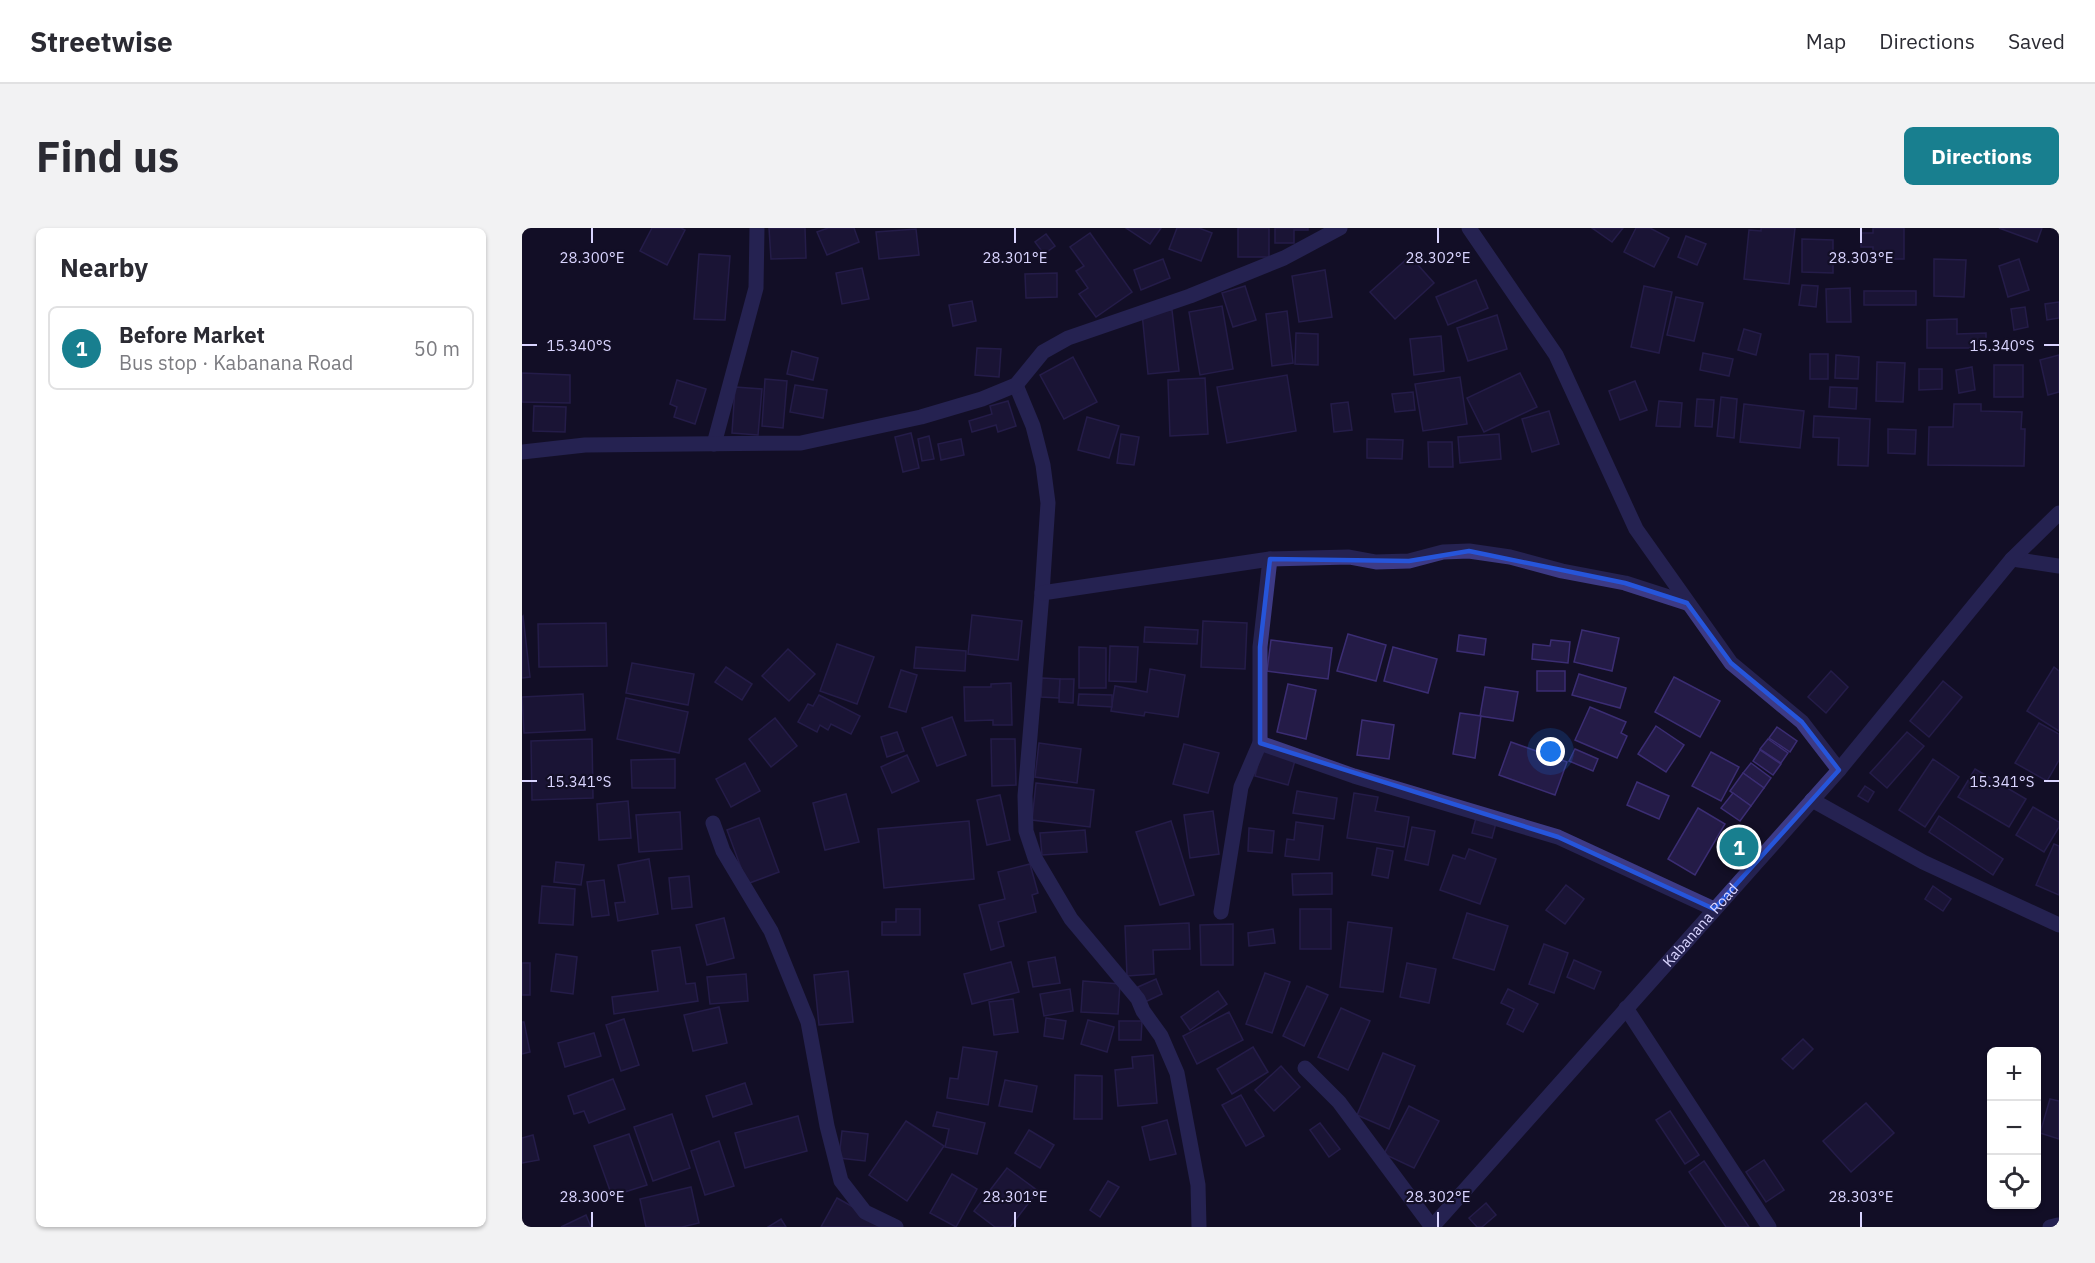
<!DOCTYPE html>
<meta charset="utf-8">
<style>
:root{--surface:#fff;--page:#f2f2f3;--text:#2b2b33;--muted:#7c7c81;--line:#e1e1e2;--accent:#187f8f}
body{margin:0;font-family:"IBM Plex Sans",sans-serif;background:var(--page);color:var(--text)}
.controls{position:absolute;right:18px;bottom:18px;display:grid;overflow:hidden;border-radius:9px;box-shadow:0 2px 4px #0004}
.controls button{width:54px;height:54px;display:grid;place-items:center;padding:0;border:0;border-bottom:2px solid var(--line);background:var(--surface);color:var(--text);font:30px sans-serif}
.you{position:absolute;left:1029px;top:524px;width:21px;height:21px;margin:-15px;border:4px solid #fff;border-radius:50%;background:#1a73e8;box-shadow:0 0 0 9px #1a73e833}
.badge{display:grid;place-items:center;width:39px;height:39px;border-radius:50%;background:var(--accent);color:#fff;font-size:20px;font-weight:700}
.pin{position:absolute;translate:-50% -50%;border:3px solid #fff;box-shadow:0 2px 6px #0006}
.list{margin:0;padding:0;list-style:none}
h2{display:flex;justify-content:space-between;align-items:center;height:78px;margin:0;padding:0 24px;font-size:26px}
h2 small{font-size:20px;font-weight:400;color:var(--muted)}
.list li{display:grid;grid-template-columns:39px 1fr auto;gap:18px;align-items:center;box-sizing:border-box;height:84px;margin:0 12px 12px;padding:0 12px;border:2px solid var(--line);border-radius:9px}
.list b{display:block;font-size:22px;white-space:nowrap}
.list p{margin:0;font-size:20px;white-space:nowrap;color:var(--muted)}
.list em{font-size:20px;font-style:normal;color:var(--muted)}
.icon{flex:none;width:33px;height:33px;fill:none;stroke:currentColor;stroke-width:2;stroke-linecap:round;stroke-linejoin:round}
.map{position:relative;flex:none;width:1537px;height:999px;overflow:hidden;border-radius:9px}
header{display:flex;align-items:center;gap:36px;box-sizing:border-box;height:84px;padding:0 30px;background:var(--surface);border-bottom:2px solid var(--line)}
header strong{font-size:28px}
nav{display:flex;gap:33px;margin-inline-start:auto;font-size:21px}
.intro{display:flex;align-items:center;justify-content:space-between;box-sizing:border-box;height:144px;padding:0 36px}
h1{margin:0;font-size:42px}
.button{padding:15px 27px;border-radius:9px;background:var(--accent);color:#fff;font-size:21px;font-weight:700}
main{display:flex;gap:36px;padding:0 36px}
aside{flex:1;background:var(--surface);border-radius:9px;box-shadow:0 2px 4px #0004}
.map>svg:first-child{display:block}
.building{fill:#241b47;stroke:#3b2d73;stroke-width:1.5}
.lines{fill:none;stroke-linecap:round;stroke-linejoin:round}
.minor{stroke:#3d3a85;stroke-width:15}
.tertiary{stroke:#3d3a85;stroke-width:15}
.marked{fill:none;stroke:#2655da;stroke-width:4.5;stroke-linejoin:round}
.ticks{fill:none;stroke:#d9d4ff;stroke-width:2}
.labels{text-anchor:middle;stroke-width:4.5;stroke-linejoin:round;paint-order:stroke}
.street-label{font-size:15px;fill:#d9d4ff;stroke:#130f26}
.ticks-label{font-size:15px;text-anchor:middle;fill:#d9d4ff;stroke:#130f26;stroke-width:4.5;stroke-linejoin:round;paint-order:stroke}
</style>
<header>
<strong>Streetwise</strong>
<nav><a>Map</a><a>Directions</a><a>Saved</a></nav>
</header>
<div class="intro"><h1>Find us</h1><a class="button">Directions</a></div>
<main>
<aside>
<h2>Nearby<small></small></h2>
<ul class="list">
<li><span class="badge">1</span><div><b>Before Market</b><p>Bus stop · Kabanana Road</p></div><em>50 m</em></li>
</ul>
</aside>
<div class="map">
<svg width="1537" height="999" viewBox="0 0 1537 999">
<rect width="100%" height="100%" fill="#130f26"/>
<!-- building -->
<g class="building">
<path d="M130,0H159L163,2L145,37L118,23Z"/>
<path d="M247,0H283L284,30L249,31Z"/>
<path d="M306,0H332L337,14L305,27L295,4Z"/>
<path d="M604,0H639L628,16Z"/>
<path d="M655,0H677L690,5L679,33L647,21Z"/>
<rect x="716" y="0" width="31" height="29"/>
<path d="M753,0H786V2H772V15H753Z"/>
<path d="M1070,0H1101L1090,14Z"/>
<path d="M1114,0H1128L1147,10L1132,39L1102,24Z"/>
<path d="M1239,0H1273L1267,56L1222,51L1227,2L1239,3Z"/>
<path d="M1351,0H1382V31H1351V19H1339V5H1351Z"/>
<path d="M1477,0H1520L1515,14Z"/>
<path d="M394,1L397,27L357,31L354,4Z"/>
<path d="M568,5L610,64L574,89L557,66L566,60L554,43L562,38L548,19Z"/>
<path d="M524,6L533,18L522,26L513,14Z"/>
<path d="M1164,8L1184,16L1175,37L1156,29Z"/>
<path d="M1280,11L1311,12V45L1280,44Z"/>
<path d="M177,26L208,28L203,92L172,91Z"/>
<path d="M888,28L912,55L873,91L848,64Z"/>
<path d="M641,31L648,50L619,62L612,42Z"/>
<path d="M1412,31L1444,32L1442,69L1412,68Z"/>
<path d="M1497,31L1507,62L1486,69L1477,38Z"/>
<path d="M340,40L347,71L320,76L314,45Z"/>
<path d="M803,42L810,89L777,94L770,48Z"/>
<path d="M535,45V69L504,70L503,46Z"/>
<path d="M954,52L966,80L926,97L914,69Z"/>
<path d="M1280,57L1296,58L1294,79L1277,77Z"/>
<path d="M723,58L734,92L711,99L700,65Z"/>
<path d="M1122,58L1150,64L1137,125L1109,119Z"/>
<path d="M1328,60L1329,94H1305L1304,61Z"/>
<rect x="1342" y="63" width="52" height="14"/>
<path d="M1154,69L1181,75L1172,113L1145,107Z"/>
<path d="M450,73L454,93L431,98L427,77Z"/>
<path d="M1537,74V90L1525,92L1523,76Z"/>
<path d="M700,78L711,141L678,147L667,84Z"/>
<path d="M1503,79L1506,99L1492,102L1489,81Z"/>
<path d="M650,82L657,143L626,146L620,85Z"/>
<path d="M765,83L771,135L750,138L744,86Z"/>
<path d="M975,87L985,121L946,133L935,100Z"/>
<path d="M1435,91V106L1464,105V120H1405V92Z"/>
<path d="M1222,101L1239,106L1234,127L1216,122Z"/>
<path d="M774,105L796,106V137L773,136Z"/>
<path d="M919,108L922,143L892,147L888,111Z"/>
<path d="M455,120L479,121L477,149L453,147Z"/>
<path d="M270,123L296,130L291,152L265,146Z"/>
<path d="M1181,125L1211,131L1207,148L1178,142Z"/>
<rect x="1288" y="126" width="18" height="25"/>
<path d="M1314,127L1337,129L1336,151L1313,150Z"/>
<path d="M1537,127V164L1526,167L1518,132Z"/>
<path d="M551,129L575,174L542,191L518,147Z"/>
<path d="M1355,134L1383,135L1381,174L1354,173Z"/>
<rect x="1472" y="137" width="29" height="32"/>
<path d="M1450,139L1453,162L1437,165L1434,142Z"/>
<path d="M1397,141H1420V161L1397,162Z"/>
<path d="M0,145L48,147V175L0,174Z"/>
<path d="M998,145L1015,179L962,204L945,170Z"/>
<path d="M765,147L774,203L705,215L695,159Z"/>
<path d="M938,149L945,196L901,203L893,156Z"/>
<path d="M683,150L686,206L648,208L646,152Z"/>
<path d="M243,151L265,153L261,200L240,198Z"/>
<path d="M155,152L184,161L173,196L152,189L155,179L148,176Z"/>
<path d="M1113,153L1125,182L1098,192L1087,163Z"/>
<path d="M273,157L305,162L301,190L268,184Z"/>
<path d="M213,159L240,161L236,207L210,205Z"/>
<path d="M1308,159L1335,160L1334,181L1307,179Z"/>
<path d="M891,164L893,182L873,184L870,166Z"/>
<path d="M1199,169L1215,171L1212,210L1195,208Z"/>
<path d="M1175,171L1192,172L1190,199L1173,198Z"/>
<path d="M486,173L494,198L476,204L474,197L450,204L447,193L470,186L468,178Z"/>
<path d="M1137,173L1160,175L1158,199L1134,198Z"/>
<path d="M826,174L830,202L812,204L809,176Z"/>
<path d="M1222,176L1282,183L1278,220L1218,214Z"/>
<path d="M1432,176H1459V183L1500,184L1499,201H1503L1502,238L1406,237L1407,199H1431Z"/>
<path d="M12,178L44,179L43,204L11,203Z"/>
<path d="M1027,183L1037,216L1010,224L1000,191Z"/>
<path d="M1292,188L1348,191L1346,238L1316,237L1317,210L1291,209Z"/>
<path d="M565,189L597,198L587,230L556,222Z"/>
<path d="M1366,201L1394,202L1393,226L1366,225Z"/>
<path d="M389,205L397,240L381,244L373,209Z"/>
<path d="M599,206L617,209L612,237L595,235Z"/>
<path d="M977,206L979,231L938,235L936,209Z"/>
<path d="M407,208L412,231L400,233L396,211Z"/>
<path d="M439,211L442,227L419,232L416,216Z"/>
<path d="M845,211L881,212L880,231L845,230Z"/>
<path d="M906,214H930L931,239H907Z"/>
<path d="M450,387L500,393L496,432L446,426Z"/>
<path d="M1,388L8,449L0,450V389Z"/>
<path d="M681,393L725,395L723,441L679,439Z"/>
<path d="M84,395L85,438L17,439L16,396Z"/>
<path d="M623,399L676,402L675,416L622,414Z"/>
<path d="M1060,402L1097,410L1090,443L1052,434Z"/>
<path d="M826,406L864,417L854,453L815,443Z"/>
<path d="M937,407L964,411L962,427L935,423Z"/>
<path d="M749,412L810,420L806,451L745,443Z"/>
<path d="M1029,412L1048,414L1046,435L1010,431L1011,416L1028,418Z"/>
<path d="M315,416L352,429L335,476L298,463Z"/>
<path d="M588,418L616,419L614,454L587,453Z"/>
<path d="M394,419L444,423L443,443L392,440Z"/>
<path d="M557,419L584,420V460H557Z"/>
<path d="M871,419L915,431L906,465L862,453Z"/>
<path d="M266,421L293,446L267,473L240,448Z"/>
<path d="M110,435L172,446L166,477L104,465Z"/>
<path d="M204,439L230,456L220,472L193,454Z"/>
<path d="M1532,439L1537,443V503L1505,483Z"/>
<path d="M628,441L663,447L656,489L623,484L622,488L589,483L593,458L625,464Z"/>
<path d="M379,442L395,447L384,484L367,479Z"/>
<rect x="1015" y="443" width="28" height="20"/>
<path d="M1309,443L1326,459L1304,485L1286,469Z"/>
<path d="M1057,446L1104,460L1098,480L1050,467Z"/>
<path d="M1152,449L1198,473L1178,509L1133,484Z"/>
<path d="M520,450L538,451L537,470L519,469Z"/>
<path d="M538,451H552L551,475L537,474Z"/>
<path d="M1421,453L1440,469L1407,509L1388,493Z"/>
<path d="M489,455L490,497H471V492L443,493L442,459H469V456Z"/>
<path d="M766,456L794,462L784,511L755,504Z"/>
<path d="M963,459L996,464L991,493L958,488Z"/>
<path d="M61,466L63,502L2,505L0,469Z"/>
<path d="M557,466L590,467V479L556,477Z"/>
<path d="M297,467L338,488L329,506L309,496L306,502L298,497L295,504L276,494L286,476L291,478Z"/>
<path d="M104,470L166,484L157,525L95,511Z"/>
<path d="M1068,479L1104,494L1099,505L1105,508L1095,530L1053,512Z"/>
<path d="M938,485L959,488L953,530L931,526Z"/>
<path d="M430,489L444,527L415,538L400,500Z"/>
<path d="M253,490L275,518L249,539L227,511Z"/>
<path d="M840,492L872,497L867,531L835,527Z"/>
<path d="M1517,495L1537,506V532L1525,553L1493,535Z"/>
<path d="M1134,498L1162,517L1144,544L1116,526Z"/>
<path d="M1255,499L1275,513L1268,524L1247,510Z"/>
<path d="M375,504L382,523L365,529L359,509Z"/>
<path d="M1385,504L1402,518L1365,560L1348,545Z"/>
<path d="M70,511L71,570L10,572L9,513Z"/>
<path d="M469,511H493L494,557L470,558Z"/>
<path d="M1246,511L1266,525L1259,535L1238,521Z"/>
<path d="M989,514L1045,534L1033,567L977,547Z"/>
<path d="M517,515L559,521L555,555L513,549Z"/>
<path d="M662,516L697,525L686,565L651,556Z"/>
<path d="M740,520L774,529L766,557L733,548Z"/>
<path d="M1053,521L1076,531L1071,543L1047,533Z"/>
<path d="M1238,522L1259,536L1251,547L1231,533Z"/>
<path d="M1189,524L1217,539L1199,573L1170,558Z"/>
<path d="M385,527L397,553L370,565L359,539Z"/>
<path d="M153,531V560H110L109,532Z"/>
<path d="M1411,531L1437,549L1403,599L1377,582Z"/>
<path d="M223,535L238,563L209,579L194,551Z"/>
<path d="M1229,535L1249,550L1242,560L1221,545Z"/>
<path d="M1453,541L1504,571L1487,599L1436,569Z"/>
<path d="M1221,545L1242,560L1229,578L1208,563Z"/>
<path d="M1115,554L1147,568L1137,591L1105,577Z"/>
<path d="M514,555L572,562L568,599L510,592Z"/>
<path d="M1343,558L1352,564L1346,574L1336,568Z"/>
<path d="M775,563L815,570L812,591L771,585Z"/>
<path d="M832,565L856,569L853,583L887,589L882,619L825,610Z"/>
<path d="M1211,565L1229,578L1218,593L1199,580Z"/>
<path d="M324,566L337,614L303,622L291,575Z"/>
<path d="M478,567L488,612L465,617L455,572Z"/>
<path d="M106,573L109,610L77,612L75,576Z"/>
<path d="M1511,579L1537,594V599L1522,624L1494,607Z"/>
<path d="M1176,580L1203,596L1173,647L1146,631Z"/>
<path d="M691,583L697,626L668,630L662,587Z"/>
<path d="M158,584L160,621L117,624L114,587Z"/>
<path d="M1417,588L1481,631L1471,647L1407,604Z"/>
<path d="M237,590L257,644L225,656L205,602Z"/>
<path d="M954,590L974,595L970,610L950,605Z"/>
<path d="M447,593L452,651L362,660L356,601Z"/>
<path d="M649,593L672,667L638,677L614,604Z"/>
<path d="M774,594L801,598L797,632L763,628L765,611L772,612Z"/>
<path d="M890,599L913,603L906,637L883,632Z"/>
<path d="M727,600L752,603L750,625L726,623Z"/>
<path d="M563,602L565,624L520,627L518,605Z"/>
<path d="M1532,616L1537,618V667L1514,657Z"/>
<path d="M855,620L871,623L866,650L850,647Z"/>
<path d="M947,621L974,631L958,676L918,662L931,627L943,631Z"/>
<path d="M127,631L136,686L96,693L93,675L103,674L96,637Z"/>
<path d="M34,634L62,637L59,657L32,654Z"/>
<path d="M508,636L516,665L510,667L514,684L476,694L482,718L469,722L457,677L483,671L476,644Z"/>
<path d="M810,645V666L771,667L770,646Z"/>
<path d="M167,648L170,679L150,681L147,650Z"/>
<path d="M82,652L87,687L70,689L65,654Z"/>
<path d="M1044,657L1062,671L1043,696L1024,682Z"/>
<path d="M20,658L53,661L51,697L17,695Z"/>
<path d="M1411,658L1429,671L1421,683L1403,671Z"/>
<path d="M374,681H398V707H360V694H374Z"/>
<rect x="778" y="681" width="31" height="40"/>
<path d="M945,685L986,698L972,742L931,730Z"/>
<path d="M202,690L212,730L185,737L174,697Z"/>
<path d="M826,694L870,700L861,764L818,759Z"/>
<path d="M667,695L668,721L631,722L632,746L605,748L603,698Z"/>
<path d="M711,696V737H679L678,697Z"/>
<path d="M751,701L753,715L727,718L726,705Z"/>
<path d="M1022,716L1046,725L1032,765L1007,756Z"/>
<path d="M158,719L164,756L173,755L176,773L92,786L90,769L136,763L130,723Z"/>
<path d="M34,726L55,729L51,766L29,763Z"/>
<path d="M533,729L538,755L511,759L506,734Z"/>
<path d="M1052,732L1079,744L1072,761L1045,749Z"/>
<path d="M489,734L497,764L450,776L442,746Z"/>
<rect x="0" y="735" width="8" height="32"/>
<path d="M885,735L914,741L907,775L878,769Z"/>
<path d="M326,743L331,794L297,797L292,747Z"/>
<path d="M743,745L768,754L750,805L724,796Z"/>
<path d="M224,746L226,773L188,776L185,749Z"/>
<path d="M634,751L640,766L623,774L616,759Z"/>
<path d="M561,753L598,756L596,786L559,784Z"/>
<path d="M785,758L806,767L782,818L761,808Z"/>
<path d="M548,761L551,783L522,788L518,766Z"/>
<path d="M986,761L1016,776L1001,804L985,796L992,781L979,775Z"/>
<path d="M696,763L705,776L668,802L659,789Z"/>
<path d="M491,771L496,804L472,807L467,774Z"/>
<path d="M197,779L205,815L171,823L162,787Z"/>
<path d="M819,780L848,793L826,842L796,829Z"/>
<path d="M707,784L721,812L675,836L661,808Z"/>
<path d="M524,790L544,793L541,811L522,808Z"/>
<path d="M102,791L117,837L99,843L84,797Z"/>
<path d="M566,792L592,799L585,824L559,816Z"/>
<path d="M597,793H620L619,812H597Z"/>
<path d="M0,794H2L8,824L0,826Z"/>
<path d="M72,805L79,828L43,839L36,815Z"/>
<path d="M1281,811L1291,821L1271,841L1260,831Z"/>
<path d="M441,819L475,824L466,877L425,870L428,850L436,851Z"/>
<path d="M731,819L746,844L710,866L695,841Z"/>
<path d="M861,825L893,838L867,901L835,887Z"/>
<path d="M631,827L635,875L596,878L593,842L611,840L610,829Z"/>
<path d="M759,838L778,859L752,883L733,862Z"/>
<path d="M553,847L580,848V891H552Z"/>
<path d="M91,851L103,881L67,895L62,883L52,886L46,868Z"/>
<path d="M483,852L515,858L510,884L477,878Z"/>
<path d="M223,855L230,876L191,889L184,868Z"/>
<path d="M719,867L742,908L724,918L700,877Z"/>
<path d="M1528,871L1537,873V911L1518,905Z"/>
<path d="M1344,875L1372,905L1329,944L1301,913Z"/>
<path d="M887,878L917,893L892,940L862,926Z"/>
<path d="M1148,883L1177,927L1163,936L1134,892Z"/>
<path d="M415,884L463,895L455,926L423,919L427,901L411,898Z"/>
<path d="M150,886L168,940L131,953L112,899Z"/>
<path d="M276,888L285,923L223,940L213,905Z"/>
<path d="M645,892L654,926L628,932L620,899Z"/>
<path d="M384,893L422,918L385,973L347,947Z"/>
<path d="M798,895L818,921L807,929L788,902Z"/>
<path d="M507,902L532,917L518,940L493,925Z"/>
<path d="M320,903L346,906L343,933L317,930Z"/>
<path d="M107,906L125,957L90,968L72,918Z"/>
<path d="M11,907L17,932L0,935V910Z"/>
<path d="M197,913L212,958L183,967L169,923Z"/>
<path d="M1242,932L1262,962L1244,974L1224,944Z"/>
<path d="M1182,933L1227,999H1204L1167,944Z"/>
<path d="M485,940L516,963L488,999H473L452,983Z"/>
<path d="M430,946L455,961L434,999L408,985Z"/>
<path d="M586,953L597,959L578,989L568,982Z"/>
<path d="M169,959L177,995L160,999H124L118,971Z"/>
<path d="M315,970L367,999H299Z"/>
<path d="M964,975L974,987L960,999H955L947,990Z"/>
<path d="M64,987L69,999H39Z"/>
<path d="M259,991L264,999H246Z"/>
</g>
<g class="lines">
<!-- minor -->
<g class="minor">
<path d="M947,0L1034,127L1114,301L1209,435L1280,494L1317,542"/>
<path d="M494,157L511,198L521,237L526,275L520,365L503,568L504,603L513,630L549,691L616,771L621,783L639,808L655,845L676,957L677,999"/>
<path d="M192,216L234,60L235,0"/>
<path d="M0,224L63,217L279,215L399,189L460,171L494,157L521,124L546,110L668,68L762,30L818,0"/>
<path d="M1490,331L1537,338"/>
<path d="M520,365L748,331L827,329L854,334L887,333L921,324L947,323L988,329L1040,343L1103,355L1165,375"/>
<path d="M738,515L832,548L1036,609L1192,681"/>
<path d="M1290,572L1401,634L1537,697"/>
<path d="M191,595L201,623L249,703L286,794L305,898L319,953L343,984L374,999"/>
<path d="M699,684L719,559L738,515V419L748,331"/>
<path d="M1104,780L1247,999"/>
<path d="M783,840L817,874L910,999"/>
<path d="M1528,999L1536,997"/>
</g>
<!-- tertiary -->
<path class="tertiary" id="s1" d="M910,999L1317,542L1490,331L1537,285"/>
</g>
<!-- marked area -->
<path d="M0 0H1537V999H0ZM947,323L1103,355L1165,375L1209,435L1280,494L1317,542L1192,681L1036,609L738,515V419L748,331L887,333Z" fill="#130f26" fill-opacity=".55" fill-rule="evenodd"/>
<path class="marked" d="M947,323L1103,355L1165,375L1209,435L1280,494L1317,542L1192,681L1036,609L738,515V419L748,331L887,333Z"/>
<!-- ticks -->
<path class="ticks" d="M70,0V15M493,0V15M916,0V15M1339,0V15M0,117H15M1522,117H1537M0,553H15M1522,553H1537M70,984V999M493,984V999M916,984V999M1339,984V999"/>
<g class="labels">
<!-- street labels -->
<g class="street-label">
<text dy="5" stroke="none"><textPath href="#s1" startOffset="404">Kabanana Road</textPath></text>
</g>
</g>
<g class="ticks-label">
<text x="70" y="35">28.300°E</text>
<text x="493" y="35">28.301°E</text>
<text x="916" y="35">28.302°E</text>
<text x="1339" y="35">28.303°E</text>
<text x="57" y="123">15.340°S</text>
<text x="1480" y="123">15.340°S</text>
<text x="57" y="559">15.341°S</text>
<text x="1480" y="559">15.341°S</text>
<text x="70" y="974">28.300°E</text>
<text x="493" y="974">28.301°E</text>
<text x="916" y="974">28.302°E</text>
<text x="1339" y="974">28.303°E</text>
</g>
</svg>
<div class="controls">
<button>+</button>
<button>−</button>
<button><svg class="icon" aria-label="locate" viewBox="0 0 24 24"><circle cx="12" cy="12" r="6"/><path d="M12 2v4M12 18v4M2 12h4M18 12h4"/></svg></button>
</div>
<div class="you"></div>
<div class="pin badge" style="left:1217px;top:619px">1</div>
</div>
</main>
